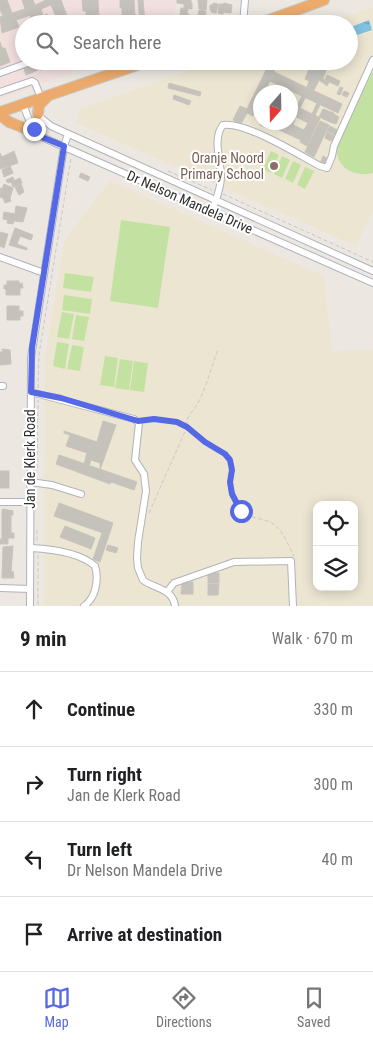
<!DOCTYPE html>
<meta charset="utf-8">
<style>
:root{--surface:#fff;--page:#f2f2f2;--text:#202124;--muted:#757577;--line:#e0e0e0;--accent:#5568e5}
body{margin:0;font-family:"Roboto Condensed",sans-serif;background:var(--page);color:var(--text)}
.controls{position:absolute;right:15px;bottom:15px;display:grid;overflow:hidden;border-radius:10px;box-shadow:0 2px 12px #0003}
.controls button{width:45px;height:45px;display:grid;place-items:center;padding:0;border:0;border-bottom:1px solid var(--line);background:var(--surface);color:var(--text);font:25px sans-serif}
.compass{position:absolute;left:253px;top:85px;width:45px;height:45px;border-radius:50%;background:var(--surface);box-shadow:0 2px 12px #0003;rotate:200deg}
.stop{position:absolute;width:15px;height:15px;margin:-11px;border:4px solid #5568e5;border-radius:50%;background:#fff}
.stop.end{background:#5568e5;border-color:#fff;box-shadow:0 1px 5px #0008}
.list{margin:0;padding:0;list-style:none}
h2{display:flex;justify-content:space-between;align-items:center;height:65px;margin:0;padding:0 20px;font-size:21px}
h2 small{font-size:16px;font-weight:400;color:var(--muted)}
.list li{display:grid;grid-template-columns:32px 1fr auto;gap:15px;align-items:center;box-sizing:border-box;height:75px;padding:0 20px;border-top:1px solid var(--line)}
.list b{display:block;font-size:19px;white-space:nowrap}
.list p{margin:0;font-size:16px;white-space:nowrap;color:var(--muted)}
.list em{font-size:16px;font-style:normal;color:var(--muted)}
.icon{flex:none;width:28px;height:28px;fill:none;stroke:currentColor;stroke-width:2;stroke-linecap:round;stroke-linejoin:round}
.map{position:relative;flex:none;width:373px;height:606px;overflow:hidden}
.search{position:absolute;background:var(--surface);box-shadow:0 2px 12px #0003;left:15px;right:15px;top:15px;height:55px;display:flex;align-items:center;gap:12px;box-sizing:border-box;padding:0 18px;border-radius:28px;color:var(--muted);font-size:19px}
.sheet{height:365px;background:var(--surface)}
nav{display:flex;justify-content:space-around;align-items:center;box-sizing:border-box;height:70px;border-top:1px solid var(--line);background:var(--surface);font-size:14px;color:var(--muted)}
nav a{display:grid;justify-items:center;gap:2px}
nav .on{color:var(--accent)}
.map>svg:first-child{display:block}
.education{fill:#ece5d2;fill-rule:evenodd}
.medical{fill:#f2e0df}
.pitch{fill:#c3e2a1}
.water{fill:url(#water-ripples)}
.building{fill:#c5c2bc;stroke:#c8c4ba;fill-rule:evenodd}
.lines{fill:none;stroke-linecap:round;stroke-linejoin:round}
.minor-casing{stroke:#b1b2bb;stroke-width:8}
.highway-casing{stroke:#c8c8c8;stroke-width:12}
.path{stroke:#c8c8c8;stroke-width:1;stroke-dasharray:4 2.5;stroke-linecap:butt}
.minor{stroke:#fff;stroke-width:6}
.highway{stroke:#ecab6c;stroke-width:10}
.route{stroke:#5568e5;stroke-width:6}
.education-dot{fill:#8d6e63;stroke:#fff;stroke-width:2}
.labels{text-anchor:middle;stroke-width:4;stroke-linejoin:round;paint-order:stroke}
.education-label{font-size:14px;fill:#785e54;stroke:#fff;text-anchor:end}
.street-label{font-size:14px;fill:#2d2d2d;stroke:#fff}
</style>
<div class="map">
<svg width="373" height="606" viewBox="0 0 373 606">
<defs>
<pattern id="water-ripples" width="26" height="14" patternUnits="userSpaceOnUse" patternTransform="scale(1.25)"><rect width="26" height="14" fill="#81c2e1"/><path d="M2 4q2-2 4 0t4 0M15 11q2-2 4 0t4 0" fill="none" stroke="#6a9eb7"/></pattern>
</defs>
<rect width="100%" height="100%" fill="#ece8e1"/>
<!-- education -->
<g class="education">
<path d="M373,7V210L356,246L76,123L80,109L217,61H349V24H325ZM260,92H290V122H260Z"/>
<path d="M110,181L324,276L332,351L373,350V606H44L45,358L64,241ZM317,505H354V587H317Z"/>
</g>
<!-- medical -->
<path class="medical" d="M0,0H176L174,24H24V61H104L0,99Z"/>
<!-- pitch -->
<g class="pitch">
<path d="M373,71V173C352,178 334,166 337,144Z"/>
<path d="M271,151L279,155L271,173L263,169Z"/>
<path d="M282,156L290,160L282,178L274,174Z"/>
<path d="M293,161L301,165L293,183L285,179Z"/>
<path d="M305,167L314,171L305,189L297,185Z"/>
<path d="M121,220L170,227L158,308L110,301Z"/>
<path d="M65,273L94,277L91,292L63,288Z"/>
<path d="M64,295L92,299L90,314L62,310Z"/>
<path d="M62,312L74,314L69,339L57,337Z"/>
<path d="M76,315L89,317L84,341L72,339Z"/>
<path d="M57,342L69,344L65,369L53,366Z"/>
<path d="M72,345L84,347L80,371L67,369Z"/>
<path d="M105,356L118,358L114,387L100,385Z"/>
<path d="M120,359L133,361L129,390L115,388Z"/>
<path d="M134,361L148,363L144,392L130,390Z"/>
</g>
<!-- water -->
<path class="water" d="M369,20L372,30L354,36L351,27Z"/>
<!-- building -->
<g class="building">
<path d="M0,0H7L12,13L25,9L22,0H33L35,5L46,0H61L70,24H59L51,5L41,9L43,16L47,14L51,24H33L30,15L16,20L19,27L2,33L0,17L3,16L0,10Z"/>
<path d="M82,0H98L99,18H102L103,24H83V19L86,18V11H83Z"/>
<path d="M120,0H134L135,16H138L139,24H122V7L120,8Z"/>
<path d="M138,0H143L145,24H140Z"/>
<path d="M177,0H191V5L177,3Z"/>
<path d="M198,0H207L206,10L199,9Z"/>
<path d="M184,3H192V9L184,8Z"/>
<path d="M213,3L218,4L216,13L211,12V10H210V5H213Z"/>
<path d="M224,3L232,5L231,13L223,12V14L218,13L219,4H223Z"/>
<path d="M181,8L188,9L187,14H189L186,22L179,21Z"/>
<path d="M199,10L206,11L204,24L197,23Z"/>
<path d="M0,42L2,48H5L10,62L0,66Z"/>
<path d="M49,61H57L58,63L40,70L38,65Z"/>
<path d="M273,61H279L265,91L268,92H260V101L253,116L247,113L241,124L233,120L240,106L247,109L268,66L270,67Z"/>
<path d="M312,61H329L323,79L329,82L327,86L319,80L314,90L307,87L309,81L305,79Z"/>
<path d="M36,64L38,70L26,75L24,69Z"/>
<path d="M274,72L342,104L338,113L270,81Z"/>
<path d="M327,75L340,81L338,86L325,80Z"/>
<path d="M169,83L201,92L200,96L168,88Z"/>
<path d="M340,87L343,88L340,95L337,94Z"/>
<path d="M344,91L349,93L347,97L342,95Z"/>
<path d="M174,95L191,101L189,105L173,99Z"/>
<path d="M302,96L305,98L300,108L312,114L317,103L320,105L315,115L320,118L307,146L300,142L301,140L279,130L283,122H290V103L297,106ZM296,117L308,123L304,130L293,125Z"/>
<path d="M323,109L334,113L330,122L319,117Z"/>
<path d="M334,114L339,117L336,124L330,122Z"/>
<path d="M320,121L329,125L314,157L305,152Z"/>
<path d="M261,122H273L269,129L260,125Z"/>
<path d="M330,126L337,130L335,135L327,131Z"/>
<path d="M327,132L334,136L331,141L325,138Z"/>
<path d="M14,151L18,163L0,169V153L2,157Z"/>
<path d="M323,156L328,159L325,166L320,164Z"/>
<path d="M10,166L13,173L4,177L2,170Z"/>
<path d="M81,173L90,177L88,181L79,177Z"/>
<path d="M13,177L14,181L8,183L6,180Z"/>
<path d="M20,178L22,183L13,187L11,182Z"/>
<path d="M4,184L13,188L10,198L11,201L5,203L3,198L0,197V188L2,189Z"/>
<path d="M21,184L24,192L19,195L15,187Z"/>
<path d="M16,206L27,208L23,222L14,221Z"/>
<path d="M4,212L15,214L13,224L7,223L8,220L3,219Z"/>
<path d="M15,228L33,235L31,240L20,236L17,244L27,248V250L9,245Z"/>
<path d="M0,232L8,234L4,248L0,246Z"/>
<path d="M7,281H19V284L22,283L23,288H20V295H6V289H4V285H7Z"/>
<path d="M7,306H19V311H23V316H20V320H7Z"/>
<path d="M2,349L10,350L11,364L0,365V352H3Z"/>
<path d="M103,421L116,425L100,470V463L91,460L89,466L84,464L87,453L66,446L70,435L64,433V431L97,442Z"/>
<path d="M59,455L137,482L134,490L111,482L110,484L56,464Z"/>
<rect x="0" y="471" width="9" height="17"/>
<path d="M59,503L113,523L109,535L54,516Z"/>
<path d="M3,509L13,511V515H11V533H14V538H8V544H0V539H2V510Z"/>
<path d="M65,526L95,538L91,549L60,537Z"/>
<path d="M102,533L109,535L100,562L93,559Z"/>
<path d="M108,545L118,548L116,553L106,550Z"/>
<path d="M13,546L11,572L13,571L14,578H2L3,547Z"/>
<rect x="208" y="573" width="11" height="10"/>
<path d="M182,582H193V594H181Z"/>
<path d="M208,584H219L218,595H208Z"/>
</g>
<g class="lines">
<!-- minor casing -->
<g class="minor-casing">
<g id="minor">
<path d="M243,24L245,0"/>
<path d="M0,73L33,61"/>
<path d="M0,92L32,81L35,83L41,98"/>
<path d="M23,104C28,117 31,130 44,138L373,283"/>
<path d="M36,111L40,117L51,126L373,271"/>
<path d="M212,211C216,199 221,189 221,176C221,161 212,138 223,125C245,121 299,155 320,166L327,168L332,156L334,146L373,60"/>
<path d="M0,257L44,273"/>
<path d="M0,386H3"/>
<path d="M31,392L134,419L139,423L135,460L144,474L146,491L138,542L137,558L138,568L143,580C154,589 173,588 175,606"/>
<path d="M30,482L52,485L81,494"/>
<path d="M0,502H30"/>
<path d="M31,548C51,549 79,552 95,566C99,579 96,598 84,606"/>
<path d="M0,588L30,589"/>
<path d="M167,592L174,583L234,562L291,561L293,606"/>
<path d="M30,606L31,358L64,146L68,134"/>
</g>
</g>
<!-- highway casing -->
<g class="highway-casing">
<g id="highway">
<path d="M258,24L324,0"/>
<path d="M0,112L149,61"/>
<path d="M38,114L39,105L47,97"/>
<path d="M0,115L9,122L39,134"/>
</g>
</g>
<!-- path -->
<g class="path">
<path d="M168,171L212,190"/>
<path d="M223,194L373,262"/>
<path d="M38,388L39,354L71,158"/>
<path d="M144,420C157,417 176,421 187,427C185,416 194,411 198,403C207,386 211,367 218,350"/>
<path d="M37,468L38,400"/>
<path d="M149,513L187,427C193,432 199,437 205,442C213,447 225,451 229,460C237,475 224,495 241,511C249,518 260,518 270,522C282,527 288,545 294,556"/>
<path d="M37,530V543"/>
<path d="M38,555V606"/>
</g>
<!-- minor -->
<use href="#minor" class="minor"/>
<!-- highway -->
<use href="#highway" class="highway"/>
</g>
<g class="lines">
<!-- route -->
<path class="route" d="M34,129L44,138L64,146L32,348L31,392L61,398L138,421L154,419L177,422L187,427L205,442L225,454L230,460L232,470L230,482L232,494L241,511"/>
</g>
<!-- markers -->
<circle class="education-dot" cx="274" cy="166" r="5"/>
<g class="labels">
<!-- education labels -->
<g class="education-label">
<text x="264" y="163">Oranje Noord<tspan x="264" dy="16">Primary School</tspan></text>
</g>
<!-- street labels -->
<g class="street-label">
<text transform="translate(190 202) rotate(24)" y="5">Dr Nelson Mandela Drive</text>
<text transform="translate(30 459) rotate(-90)" y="5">Jan de Klerk Road</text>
</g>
</g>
</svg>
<div class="controls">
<button><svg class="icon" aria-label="locate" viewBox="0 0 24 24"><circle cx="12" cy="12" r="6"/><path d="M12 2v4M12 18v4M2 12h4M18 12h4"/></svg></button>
<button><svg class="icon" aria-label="layers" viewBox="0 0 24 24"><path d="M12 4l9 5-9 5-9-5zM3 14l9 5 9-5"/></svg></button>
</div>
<svg class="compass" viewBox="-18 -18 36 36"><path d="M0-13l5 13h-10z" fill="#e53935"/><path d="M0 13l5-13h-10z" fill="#757577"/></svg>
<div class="stop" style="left:241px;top:511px"></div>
<div class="stop end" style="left:34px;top:129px"></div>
<div class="search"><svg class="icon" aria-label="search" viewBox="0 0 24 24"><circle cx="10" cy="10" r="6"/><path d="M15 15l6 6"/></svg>Search here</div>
</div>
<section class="sheet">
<h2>9 min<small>Walk · 670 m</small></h2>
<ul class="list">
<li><svg class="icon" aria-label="ahead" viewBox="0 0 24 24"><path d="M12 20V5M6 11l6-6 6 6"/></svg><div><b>Continue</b></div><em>330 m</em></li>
<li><svg class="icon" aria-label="right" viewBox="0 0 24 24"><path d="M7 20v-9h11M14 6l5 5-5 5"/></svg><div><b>Turn right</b><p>Jan de Klerk Road</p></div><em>300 m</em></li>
<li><svg class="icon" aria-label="left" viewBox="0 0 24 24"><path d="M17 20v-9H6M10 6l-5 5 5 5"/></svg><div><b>Turn left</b><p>Dr Nelson Mandela Drive</p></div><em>40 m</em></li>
<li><svg class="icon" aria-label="arrive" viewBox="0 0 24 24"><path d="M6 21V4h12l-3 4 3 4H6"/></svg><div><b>Arrive at destination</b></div></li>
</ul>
</section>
<nav>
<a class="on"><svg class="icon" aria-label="map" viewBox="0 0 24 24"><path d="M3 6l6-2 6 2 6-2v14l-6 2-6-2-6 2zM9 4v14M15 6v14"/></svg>Map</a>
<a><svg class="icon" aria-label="directions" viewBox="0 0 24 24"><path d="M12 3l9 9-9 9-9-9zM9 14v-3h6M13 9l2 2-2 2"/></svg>Directions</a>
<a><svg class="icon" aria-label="saved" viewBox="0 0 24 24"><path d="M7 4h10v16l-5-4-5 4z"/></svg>Saved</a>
</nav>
